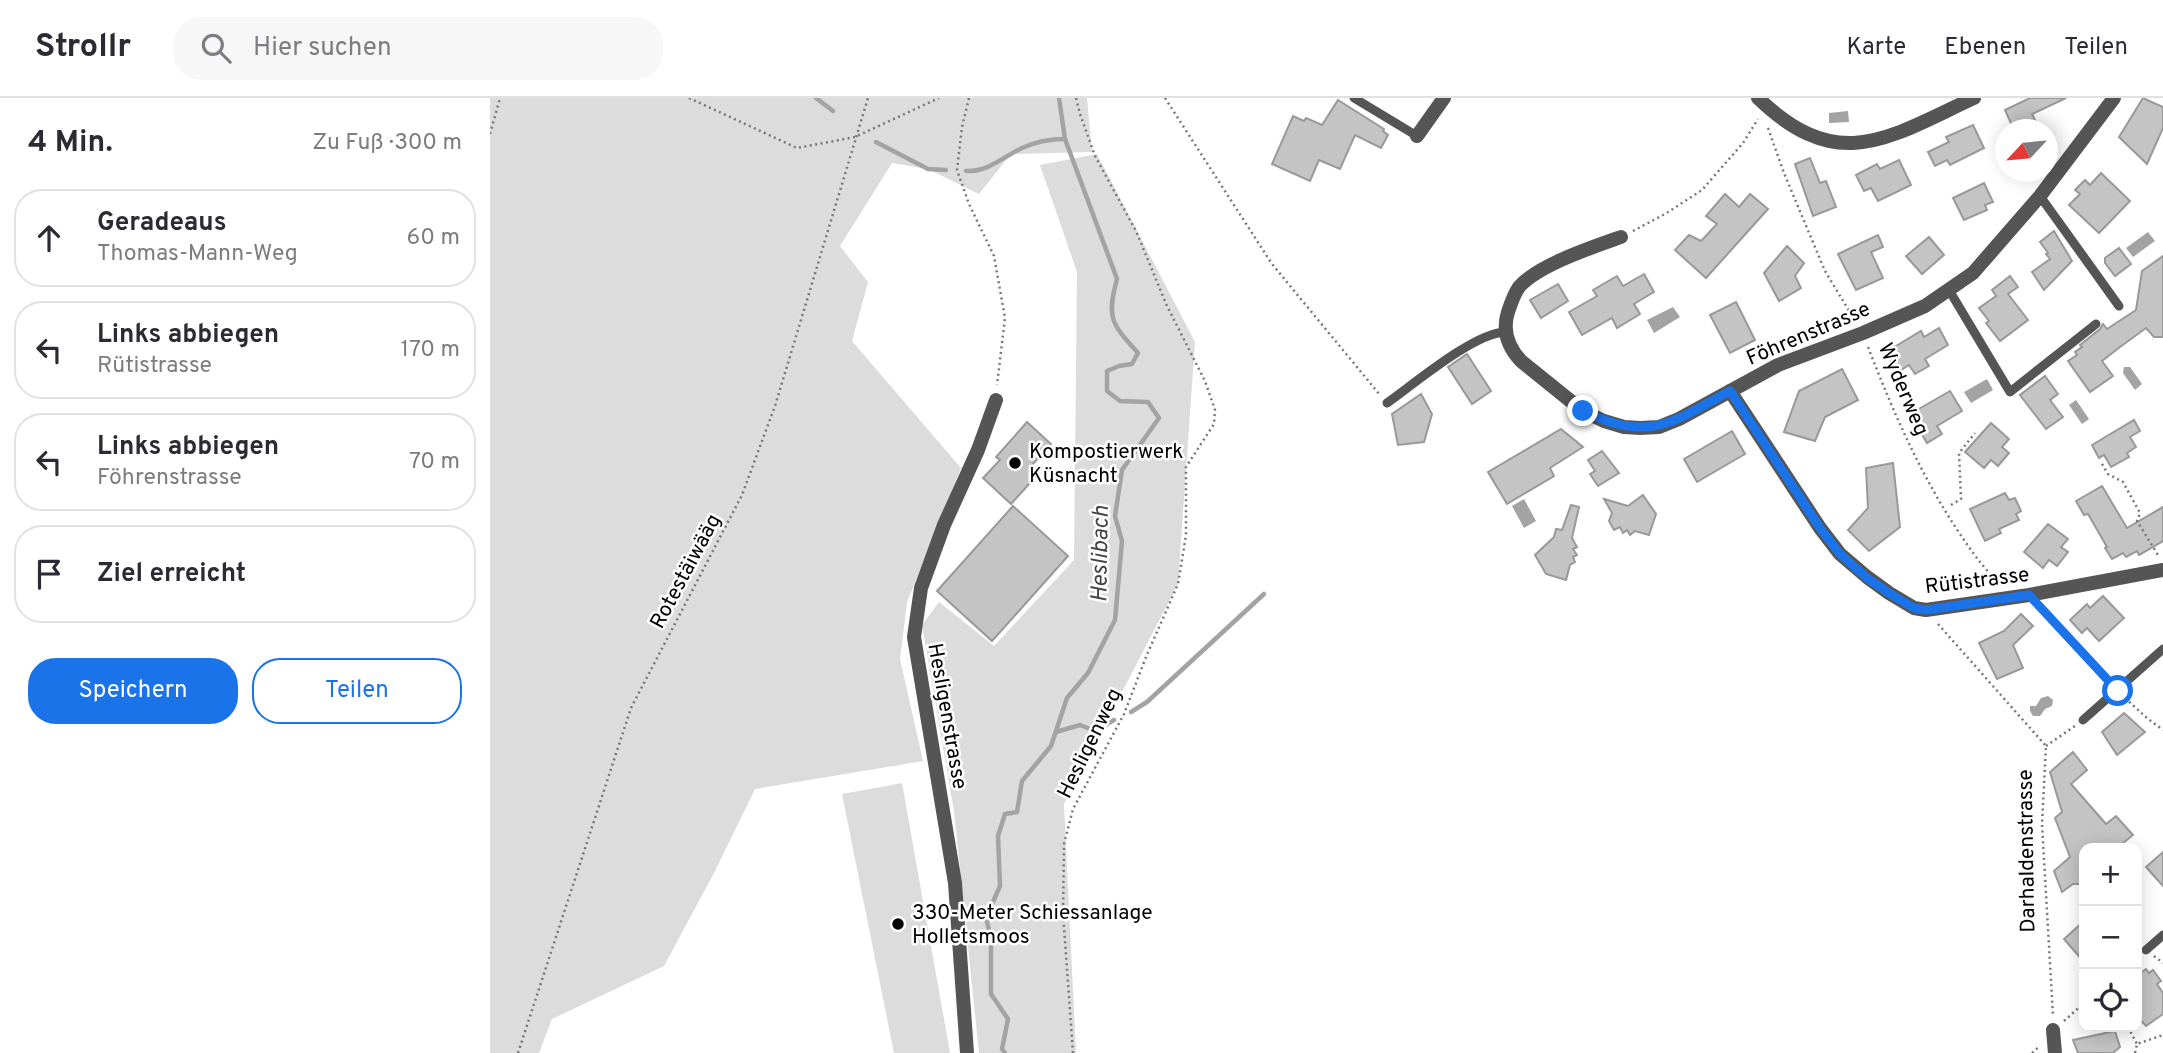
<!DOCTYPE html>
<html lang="de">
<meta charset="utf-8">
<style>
:root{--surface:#fff;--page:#f7f7f7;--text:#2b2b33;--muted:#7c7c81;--line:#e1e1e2;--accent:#1a73e8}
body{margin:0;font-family:Overpass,sans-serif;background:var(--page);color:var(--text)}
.controls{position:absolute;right:21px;bottom:21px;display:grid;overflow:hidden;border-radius:14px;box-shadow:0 4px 18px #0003}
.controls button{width:63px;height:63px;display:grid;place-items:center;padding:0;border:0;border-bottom:2px solid var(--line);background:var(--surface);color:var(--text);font:35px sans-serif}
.compass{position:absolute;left:1505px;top:21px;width:63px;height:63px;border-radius:50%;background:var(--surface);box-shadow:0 4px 18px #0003;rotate:244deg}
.stop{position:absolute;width:21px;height:21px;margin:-16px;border:5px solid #1a73e8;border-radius:50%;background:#fff}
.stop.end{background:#1a73e8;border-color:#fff;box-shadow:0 2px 7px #0008}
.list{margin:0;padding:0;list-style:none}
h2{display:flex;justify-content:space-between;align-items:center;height:91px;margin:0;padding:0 28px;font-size:30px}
h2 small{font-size:23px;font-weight:400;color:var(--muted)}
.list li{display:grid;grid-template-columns:46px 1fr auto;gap:21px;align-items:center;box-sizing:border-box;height:98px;margin:0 14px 14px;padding:0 14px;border:2px solid var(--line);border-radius:28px}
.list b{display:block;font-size:26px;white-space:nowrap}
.list p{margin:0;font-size:23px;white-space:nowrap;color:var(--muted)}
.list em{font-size:23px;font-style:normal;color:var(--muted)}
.actions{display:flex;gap:14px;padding:21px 28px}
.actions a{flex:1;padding:16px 0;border:2px solid var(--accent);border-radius:28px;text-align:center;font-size:24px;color:var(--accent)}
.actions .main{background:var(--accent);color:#fff}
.icon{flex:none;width:38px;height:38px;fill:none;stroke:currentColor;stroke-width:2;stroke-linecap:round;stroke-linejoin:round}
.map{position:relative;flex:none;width:1673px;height:955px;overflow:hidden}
header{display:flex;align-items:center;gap:42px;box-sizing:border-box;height:98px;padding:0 35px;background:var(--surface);border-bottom:2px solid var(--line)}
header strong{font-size:33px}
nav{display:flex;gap:38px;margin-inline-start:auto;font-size:24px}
.search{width:490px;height:63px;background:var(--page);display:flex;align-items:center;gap:18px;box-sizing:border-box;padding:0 24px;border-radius:28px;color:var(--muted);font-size:26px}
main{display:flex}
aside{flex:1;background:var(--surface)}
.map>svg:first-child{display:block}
.green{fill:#dcdcdc}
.water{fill:#a3a3a3}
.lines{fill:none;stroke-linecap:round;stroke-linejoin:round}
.stream{stroke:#a3a3a3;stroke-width:4.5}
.building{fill:#c4c4c4;stroke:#999;stroke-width:2}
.path{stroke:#777;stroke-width:2.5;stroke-dasharray:2 3.5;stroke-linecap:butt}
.lane{stroke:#555;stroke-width:9}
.street{stroke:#555;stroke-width:14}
.route{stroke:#1a73e8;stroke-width:9}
.poi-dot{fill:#000;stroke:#fff;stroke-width:2.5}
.labels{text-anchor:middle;stroke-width:5;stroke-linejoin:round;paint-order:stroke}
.street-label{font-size:21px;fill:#000;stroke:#fff}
.poi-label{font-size:21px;fill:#000;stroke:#fff;text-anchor:start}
.water-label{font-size:23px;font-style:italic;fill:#444;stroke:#fff}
</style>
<header>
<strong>Strollr</strong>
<div class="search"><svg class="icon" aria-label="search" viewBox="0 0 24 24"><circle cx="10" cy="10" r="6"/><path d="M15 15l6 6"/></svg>Hier suchen</div>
<nav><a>Karte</a><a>Ebenen</a><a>Teilen</a></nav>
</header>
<main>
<aside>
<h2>4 Min.<small>Zu Fuß · 300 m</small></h2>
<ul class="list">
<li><svg class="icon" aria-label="ahead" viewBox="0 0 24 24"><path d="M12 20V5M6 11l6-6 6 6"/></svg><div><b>Geradeaus</b><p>Thomas-Mann-Weg</p></div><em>60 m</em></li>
<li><svg class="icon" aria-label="left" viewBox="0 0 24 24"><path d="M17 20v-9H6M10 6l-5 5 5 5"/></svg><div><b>Links abbiegen</b><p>Rütistrasse</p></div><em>170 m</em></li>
<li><svg class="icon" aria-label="left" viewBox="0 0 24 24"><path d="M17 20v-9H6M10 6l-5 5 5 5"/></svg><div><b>Links abbiegen</b><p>Föhrenstrasse</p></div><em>70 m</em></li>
<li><svg class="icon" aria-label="arrive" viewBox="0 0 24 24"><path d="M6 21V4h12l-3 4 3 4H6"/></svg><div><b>Ziel erreicht</b></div></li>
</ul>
<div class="actions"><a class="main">Speichern</a><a>Teilen</a></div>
</aside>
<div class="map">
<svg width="1673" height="955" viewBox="0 0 1673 955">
<rect width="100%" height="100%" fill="#fff"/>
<!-- green -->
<g class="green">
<path d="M0,0H597L602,54L521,56L489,96L438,71L402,65L350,148L378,184L362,243L471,370L417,504L410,561L433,663L265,691L224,775L174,868L62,921L49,955H0Z"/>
<path d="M607,56L705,244L688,486L574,706L586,955H489L464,713L432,527L449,504L504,548L584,462L587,174L550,67Z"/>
<path d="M412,685L460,955H404L352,696Z"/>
</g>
<!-- water -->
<g class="water">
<path d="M1358,13L1359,24L1339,25V15Z"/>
<path d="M1658,134L1665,143L1643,159L1636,150Z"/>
<path d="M1183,209L1190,219L1164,235L1157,222Z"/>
<path d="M1634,269H1640L1652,286L1645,292L1633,275Z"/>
<path d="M1497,281L1503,292L1481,305L1474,294Z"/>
<path d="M1586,302L1599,321L1592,326L1579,307Z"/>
<path d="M1034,401L1046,423L1034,430L1022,408Z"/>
<path d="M1558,598L1563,602L1562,608L1555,611L1550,618H1543L1540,613V608H1546L1551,600Z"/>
</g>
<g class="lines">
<!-- stream -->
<g class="stream">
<path d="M326,0L343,13"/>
<path d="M386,44L438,71L456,72"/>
<path d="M476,73C498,74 513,59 532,50C545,44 561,41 575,41"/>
<path d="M641,614L657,604L774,496"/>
<path d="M566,634L590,627L605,633L624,622"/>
<path d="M515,955L512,951L518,921L501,896V840L496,820L510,788L508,738L515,716L527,714L532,683L561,648L577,600L598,575L625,522L632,443L625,418L632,372L669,320L658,304L630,303L617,293V273L629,268L642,266L648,255C622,226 616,221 627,181L575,41L569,0"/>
</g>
</g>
<!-- building -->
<g class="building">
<path d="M1540,0H1576L1542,16L1550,32H1524L1515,12Z"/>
<path d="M1653,0L1673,9V30L1657,66L1629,39Z"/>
<path d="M848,2L894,31L893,33L898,37L891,50L865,37L850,71L829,62L820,83L782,66L803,18L814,23L816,20L832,27Z"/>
<path d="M1483,27L1494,50L1460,67L1457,62L1445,68L1438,54L1459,44L1456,39Z"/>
<path d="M1320,60L1330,85L1336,83L1346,109L1323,118L1305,66Z"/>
<path d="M1409,62L1421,87L1388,103L1381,90L1374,93L1366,77L1387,66L1390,71Z"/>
<path d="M1611,75L1640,103L1609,135L1579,107L1590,96L1585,92L1595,82L1600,87Z"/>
<path d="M1494,85L1503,104L1495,107L1497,112L1474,122L1463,100Z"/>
<path d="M1235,96L1249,109L1260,96L1278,111L1216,180L1185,152L1199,137L1211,143L1227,126L1216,118Z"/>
<path d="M1564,133L1582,163L1554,192L1542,174L1560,161L1556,156L1558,155L1550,144Z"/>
<path d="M1388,137L1393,149L1381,154L1393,180L1366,192L1348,156Z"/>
<path d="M1439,139L1454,157L1432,176L1416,158Z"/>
<path d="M1297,148L1314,165L1305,178L1311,190L1289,203L1274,175Z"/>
<path d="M1629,150L1641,166L1625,178L1615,165V160Z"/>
<path d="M1673,158V239H1664L1656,230L1630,249L1612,263L1623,278L1600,294L1578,263L1587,257L1585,254L1592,249L1590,247L1610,231L1613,226L1617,231L1646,212L1652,173Z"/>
<path d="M1154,176L1164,194L1144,206L1150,216L1127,230L1122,220L1092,237L1079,214L1107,198L1103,192L1127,178L1133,188Z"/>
<path d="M1520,178L1528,189L1518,196L1538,222L1510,243L1496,225L1499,223L1489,210L1506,198L1502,192Z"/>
<path d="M1068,186L1078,203L1051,220L1040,202Z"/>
<path d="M1246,204L1265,242L1240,255L1220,217Z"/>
<path d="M1449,230L1458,247L1435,261L1439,268L1425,276L1419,267L1408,274L1396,254L1431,233L1434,239Z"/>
<path d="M977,256L1001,293L982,306L958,269Z"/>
<path d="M1352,271L1368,302L1335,319L1325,343L1294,334L1309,293Z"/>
<path d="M1555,278L1568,296L1560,302L1573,319L1556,331L1530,297Z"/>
<path d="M1460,293L1472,313L1447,328L1452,336L1437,345L1420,316Z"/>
<path d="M931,296L942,316L934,344L908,347L902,316Z"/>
<path d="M1644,322L1650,333L1640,339L1646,349L1637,355L1639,359L1621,369L1614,357L1609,360L1602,347Z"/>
<path d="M537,324L561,346L541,368L549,375L521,406L493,380L510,362L506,359Z"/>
<path d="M1501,325L1519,341L1512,349L1519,355L1508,368L1501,362L1494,370L1475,354Z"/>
<path d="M1071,331L1093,349L1060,370L1064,378L1017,406L998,374Z"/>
<path d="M1242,333L1255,356L1207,384L1194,361Z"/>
<path d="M1112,353L1129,375L1108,388L1100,376L1105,373L1098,362Z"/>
<path d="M1403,365L1410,429L1379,453L1358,432L1378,410L1376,370Z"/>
<path d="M1612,388L1637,430L1673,409V443L1649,457L1647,453L1636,459L1633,455L1622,461L1615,450L1617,449L1598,416L1594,417L1586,403Z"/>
<path d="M1515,395L1519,402L1525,400L1531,413L1526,416L1529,422L1509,431L1511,435L1495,443L1480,411Z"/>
<path d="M1153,397L1166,416L1159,437L1145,433L1140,437L1137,432L1133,435L1130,429L1124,432L1119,423L1122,415L1114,401L1138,408Z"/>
<path d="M1081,407L1089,409L1082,440L1087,449L1083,451L1087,457L1083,459L1085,464L1080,467L1076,482L1056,476L1045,457L1064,439L1066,431L1072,432Z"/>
<path d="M523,408L578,458L502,543L447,493Z"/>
<path d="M1558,426L1578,441L1571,449L1578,454L1567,468L1559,462L1553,470L1534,454Z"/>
<path d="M1613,498L1634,520L1609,543L1597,530L1592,535L1580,522L1597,506L1600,510Z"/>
<path d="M1531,516L1543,528L1523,547L1533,570L1507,581L1489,545L1514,533Z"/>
<path d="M1634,615L1655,634L1627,657L1612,634Z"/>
<path d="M1583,654L1597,672L1581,686L1616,726L1626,718L1643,737L1627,750H1594V782L1589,786H1583L1572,794L1564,773L1580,759L1565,720L1572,714L1560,674Z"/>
<path d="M1673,754V788L1656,769Z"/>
<path d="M1594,823V864L1574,841Z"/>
<path d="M1656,871L1659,875L1663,872L1671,883L1667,886L1673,895V916L1656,928L1647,918V877Z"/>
<path d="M1625,933L1630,949L1623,955H1588L1583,942Z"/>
</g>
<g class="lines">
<!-- path -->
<g class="path">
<path d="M199,0L307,50L365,39L449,0"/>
<path d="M479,0L472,29L467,72L479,106L504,158L515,220L507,287"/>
<path d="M675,0L782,166L890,297"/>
<path d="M1278,30L1294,75L1335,173L1364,221"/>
<path d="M0,36L10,0"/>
<path d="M1143,133L1175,116L1212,92L1253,45L1268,21"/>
<path d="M1378,249C1402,311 1428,371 1464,427C1478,448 1491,468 1510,486"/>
<path d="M1612,366L1618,376L1633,384L1650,415L1647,423L1668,457"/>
<path d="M1461,407L1471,401L1469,355L1485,335"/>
<path d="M1552,511L1618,583"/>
<path d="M1448,526L1556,648L1552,726L1563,918"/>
<path d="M1635,600L1658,621L1673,632"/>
<path d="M1556,648L1585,628"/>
<path d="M1664,858L1673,865"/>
<path d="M1574,923L1594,905"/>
<path d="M1638,929L1647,946"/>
<path d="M28,955L141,610L252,397L285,308L378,0"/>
<path d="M583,955L573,815L574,746L583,711L634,616L656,559L688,486L696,437V369L724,326L725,312L715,283L677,208L646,133L605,58L590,16L586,0"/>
<path d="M1542,955L1550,948"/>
<path d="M1645,955L1647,946L1673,937"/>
</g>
<!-- lane -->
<g class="lane">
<path d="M864,0L927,38"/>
<path d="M1550,98L1629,208"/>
<path d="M1459,192L1520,294L1606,226"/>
<path d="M897,305C924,286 984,235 1015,234"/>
<path d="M1593,622L1673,551"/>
<path d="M1656,852L1673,837"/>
</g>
<!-- street -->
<g class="street">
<path d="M1268,0C1349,78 1399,39 1484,0"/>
<path d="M927,38L954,0"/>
<path d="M1131,139C1103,149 1048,167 1029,189C1024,196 1021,205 1018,214C1012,233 1018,249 1031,263L1093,313L1114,323L1134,329L1150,330L1169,329L1189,321L1288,267L1373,235L1435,208L1483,175L1550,98L1624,0"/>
<path d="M1240,293L1330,430L1350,456L1377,479L1399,495L1424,510L1436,512L1539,497L1673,472"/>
<path d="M1563,932L1565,955"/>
<path d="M477,955L465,785L424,539L431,490L454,427L488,352L506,302"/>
</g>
</g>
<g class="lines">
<!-- route -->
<path class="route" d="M1093,313C1159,345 1181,325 1240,293L1330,430L1350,456L1377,480L1399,495L1424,510L1436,512L1539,497L1628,593"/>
</g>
<!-- markers -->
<g class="poi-dot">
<circle cx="525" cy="365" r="7"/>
<circle cx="408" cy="826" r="7"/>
</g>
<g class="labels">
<!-- street labels -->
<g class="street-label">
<text transform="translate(1318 235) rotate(-23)" y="7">Föhrenstrasse</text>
<text transform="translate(1414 291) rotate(67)" y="7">Wyderweg</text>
<text transform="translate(195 473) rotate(-62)" y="7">Rotestäiwääg</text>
<text transform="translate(1487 482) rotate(-7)" y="7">Rütistrasse</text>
<text transform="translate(458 618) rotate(80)" y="7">Hesligenstrasse</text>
<text transform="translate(599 645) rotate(-64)" y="7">Hesligenweg</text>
<text transform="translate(1536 753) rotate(-91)" y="7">Darhaldenstrasse</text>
</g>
<!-- poi labels -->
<g class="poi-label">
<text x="539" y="360">Kompostierwerk<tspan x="539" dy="24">Küsnacht</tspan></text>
<text x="422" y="821">330-Meter Schiessanlage<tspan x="422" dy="24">Holletsmoos</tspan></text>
</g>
<!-- water labels -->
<g class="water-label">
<text transform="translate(609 456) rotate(-89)" y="8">Heslibach</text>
</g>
</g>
</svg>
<div class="controls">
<button>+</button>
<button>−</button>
<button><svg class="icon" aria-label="locate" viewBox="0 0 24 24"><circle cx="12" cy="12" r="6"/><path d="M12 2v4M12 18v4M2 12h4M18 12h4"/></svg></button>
</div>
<svg class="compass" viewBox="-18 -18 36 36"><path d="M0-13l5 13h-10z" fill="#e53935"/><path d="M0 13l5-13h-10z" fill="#7c7c81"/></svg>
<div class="stop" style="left:1628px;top:593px"></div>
<div class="stop end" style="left:1093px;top:313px"></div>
</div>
</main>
